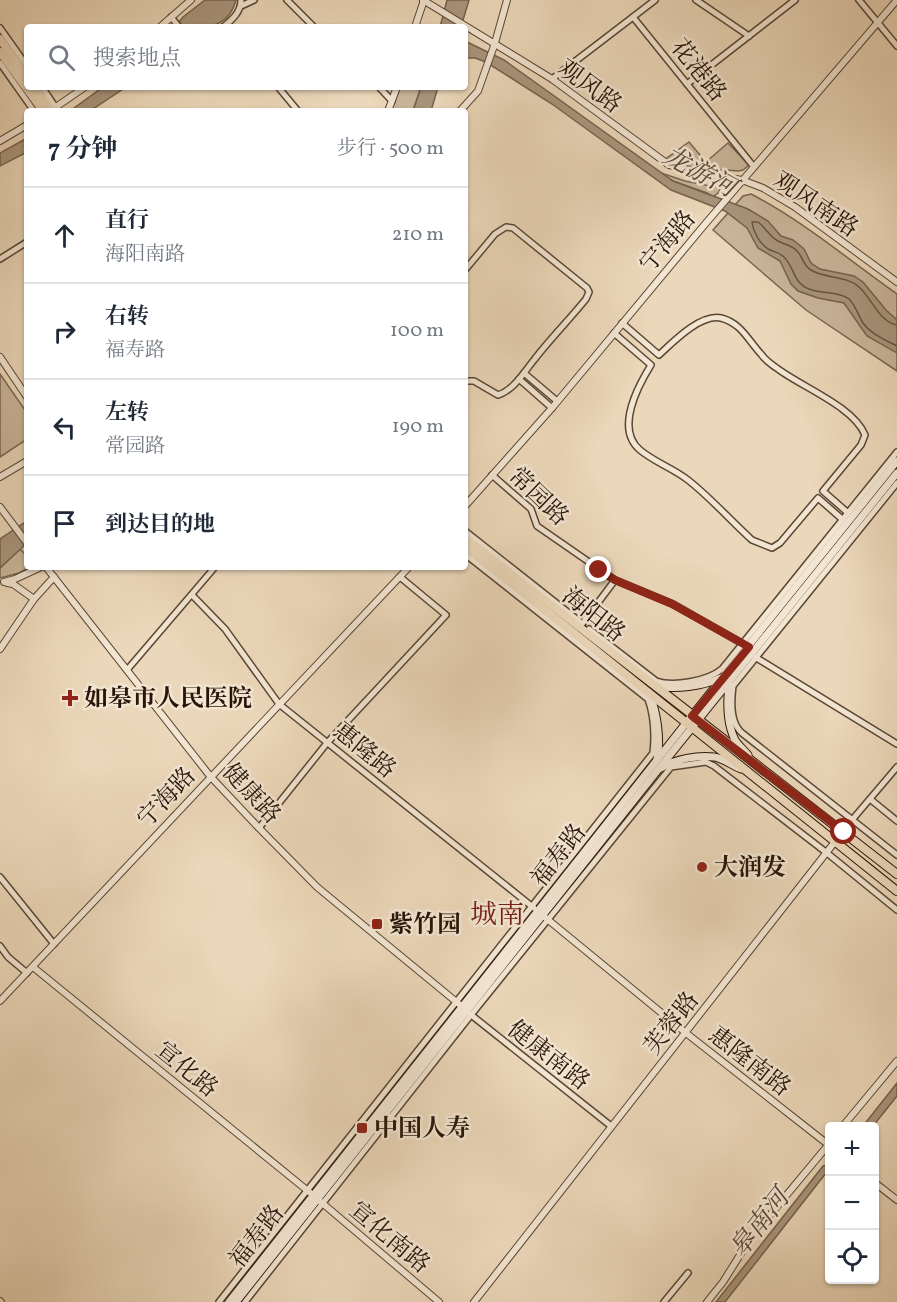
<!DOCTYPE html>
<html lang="zh">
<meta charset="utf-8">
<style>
:root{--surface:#fff;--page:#f2f2f3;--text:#1f2937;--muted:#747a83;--line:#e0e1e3}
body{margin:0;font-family:Vollkorn,"Noto Serif SC",serif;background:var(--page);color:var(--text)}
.controls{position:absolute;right:18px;bottom:18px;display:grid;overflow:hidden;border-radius:6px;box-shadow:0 2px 4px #0004}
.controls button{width:54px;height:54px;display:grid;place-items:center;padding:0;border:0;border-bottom:2px solid var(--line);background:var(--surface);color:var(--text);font:30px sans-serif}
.stop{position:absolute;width:18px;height:18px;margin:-14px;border:4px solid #8f2418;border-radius:50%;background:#fff}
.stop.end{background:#8f2418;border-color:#fff;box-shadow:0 2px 6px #0008}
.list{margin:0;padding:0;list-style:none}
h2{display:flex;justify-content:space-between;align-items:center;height:78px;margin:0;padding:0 24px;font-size:26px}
h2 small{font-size:20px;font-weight:400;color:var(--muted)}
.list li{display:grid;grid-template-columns:39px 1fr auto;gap:18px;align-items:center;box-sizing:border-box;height:96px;padding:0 24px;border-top:2px solid var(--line)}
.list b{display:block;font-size:22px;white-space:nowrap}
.list p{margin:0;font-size:20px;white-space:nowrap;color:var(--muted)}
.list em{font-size:20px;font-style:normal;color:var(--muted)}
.icon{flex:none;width:33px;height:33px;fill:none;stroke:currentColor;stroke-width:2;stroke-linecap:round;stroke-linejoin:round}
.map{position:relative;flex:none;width:897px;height:1302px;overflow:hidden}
.search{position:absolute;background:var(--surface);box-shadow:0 2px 4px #0004;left:24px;top:24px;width:444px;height:66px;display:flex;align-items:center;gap:15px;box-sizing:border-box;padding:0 21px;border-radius:6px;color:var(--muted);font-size:22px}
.panel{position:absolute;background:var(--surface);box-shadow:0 2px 4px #0004;left:24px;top:108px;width:444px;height:462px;border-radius:6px}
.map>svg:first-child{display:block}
.green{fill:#cab69b;stroke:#796651;stroke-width:1.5}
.water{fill:#a9957c;stroke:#75624d;stroke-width:1.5}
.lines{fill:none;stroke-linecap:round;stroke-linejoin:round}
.shore{stroke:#685542;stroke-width:1.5}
.minor-casing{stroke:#594634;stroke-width:8}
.tertiary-casing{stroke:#594634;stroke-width:8}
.secondary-casing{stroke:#281507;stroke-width:9}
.primary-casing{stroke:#281507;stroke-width:10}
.minor{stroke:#f2e5d2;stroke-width:5}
.tertiary{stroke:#f2e5d2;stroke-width:6}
.secondary{stroke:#f2e5d2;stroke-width:7}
.primary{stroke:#ebd7b9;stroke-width:8}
.route{stroke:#8f2418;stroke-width:8}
.poi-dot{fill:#8f2418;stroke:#f2e5d2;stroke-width:2}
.labels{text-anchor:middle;stroke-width:5;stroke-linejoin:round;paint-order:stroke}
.street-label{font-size:24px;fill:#281507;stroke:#f2e5d2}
.poi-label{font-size:24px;font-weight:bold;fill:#281507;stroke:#f2e5d2;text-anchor:start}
.water-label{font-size:26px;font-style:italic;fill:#5c4836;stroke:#f2e5d2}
.quarter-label{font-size:27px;fill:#7a1f14;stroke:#f2e5d2}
</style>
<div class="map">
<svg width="897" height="1302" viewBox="0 0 897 1302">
<rect width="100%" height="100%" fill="#ebd7b9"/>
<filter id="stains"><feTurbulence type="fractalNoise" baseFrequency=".00333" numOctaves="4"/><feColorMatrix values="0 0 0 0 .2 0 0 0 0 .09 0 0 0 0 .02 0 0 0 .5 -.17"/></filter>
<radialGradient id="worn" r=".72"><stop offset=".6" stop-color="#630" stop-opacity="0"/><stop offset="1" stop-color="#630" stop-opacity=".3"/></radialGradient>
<!-- green -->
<g class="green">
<path d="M400,87H421L413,111H391Z"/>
<path d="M689,142L706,162L728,143L749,165L743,170L738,171C715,169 686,170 667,158Z"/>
<path d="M658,172L685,181L720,188L719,192L713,197L707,193L673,181Z"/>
<path d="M751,194C803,221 849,260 897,294V371L806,310L713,230L743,196Z"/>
<path d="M0,374L27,413V439L0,457Z"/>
<path d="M20,549L27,556V567H30L19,573L0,578V568Z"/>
</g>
<!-- water -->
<g class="water">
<path d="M205,0H236C227,32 202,27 175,27L183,17Z"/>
<path d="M447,0H469L461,27H440Z"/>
<path d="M465,41L504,60L673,181L748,209L768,221L781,236L793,240L804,249L811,263L820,269L854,276L863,282L886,310L897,320V353L867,336L844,303L818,298L798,291L791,284L780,261L758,248L747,228L725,211L671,190L552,104L486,62L475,58H465Z"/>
<path d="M103,87H126L90,111H70Z"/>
<path d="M421,87H438L431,111H413Z"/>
<path d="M27,138V152L0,166V153Z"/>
<path d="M27,521V543L0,568V539Z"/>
<path d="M897,1083V1096L873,1126H863Z"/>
<path d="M829,1165V1172L826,1173L725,1302H716L823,1166Z"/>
</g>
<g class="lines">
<!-- shore -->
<path class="shore" d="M897,325C880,323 871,297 859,287C846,275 825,279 811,270C803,265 803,258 798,252C793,245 785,245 778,241C770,237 765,227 758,222H752C753,231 759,243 768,249C774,252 779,252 784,257C795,268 793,283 809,289C821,294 839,291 849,299C856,306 858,315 863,323C871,334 885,340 897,346"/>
<!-- minor casing -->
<g class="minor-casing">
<g id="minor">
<path d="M287,0L314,27"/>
<path d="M655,0L633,17L754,167"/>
<path d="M696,0L749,36"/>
<path d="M859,0L897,46"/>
<path d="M241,6L254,0"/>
<path d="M171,17L179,27"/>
<path d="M223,27C232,20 241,12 241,0"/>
<path d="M0,28L27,66"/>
<path d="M0,63L34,111"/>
<path d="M552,79L633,17"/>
<path d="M687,84L795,0"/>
<path d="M42,87L58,111"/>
<path d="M278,87L298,111"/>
<path d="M379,87L392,101"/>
<path d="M0,259L27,242"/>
<path d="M465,270L495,234L506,227L513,228L587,288L589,292L586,299C569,320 550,339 534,360C524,372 514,390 498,395L474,381H465"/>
<path d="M622,323L659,355C673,342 700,314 721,318C741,323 748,340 761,354C765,360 772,365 778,369C802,387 854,407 865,435L861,445L823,491L847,512"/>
<path d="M614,333L651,365C638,386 615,429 640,450C654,462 673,468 688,480C711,498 730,520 752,540L772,548L780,543L818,498L842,519"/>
<path d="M524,373L557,401"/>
<path d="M519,379L552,408"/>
<path d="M492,475L531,509L537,526L615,580L673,604L745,645"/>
<path d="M897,483L733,686C731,701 730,723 742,733L897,855"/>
<path d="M465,531L579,621"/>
<path d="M192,595L225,629L279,704L534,908"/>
<path d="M582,624L615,580"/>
<path d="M589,629L656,681C673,687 708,681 722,669L897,452"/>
<path d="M755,657L897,744"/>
<path d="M127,670L215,567"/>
<path d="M870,799L897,821"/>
<path d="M852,820L897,767"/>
<path d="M259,828L327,743L446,615L400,577"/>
<path d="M0,877L54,944"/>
<path d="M0,946L8,957L27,973"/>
<path d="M470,1014L611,1126"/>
<path d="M219,1302L653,753C655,735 654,716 648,699L465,554"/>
<path d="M245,1302L471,1015L671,767L706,762L714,766L827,853L897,910"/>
<path d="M664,1302L688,1273"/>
</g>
</g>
<!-- tertiary casing -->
<g class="tertiary-casing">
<g id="tertiary">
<path d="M423,0L552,79L669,165L692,172L742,180L763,188L795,207L897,282"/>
<path d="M160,27L191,0"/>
<path d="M415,27L424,0"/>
<path d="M50,111L85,87"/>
<path d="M388,111L397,87"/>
<path d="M460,111L478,91L495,43L507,0"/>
<path d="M0,141L27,125"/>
<path d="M0,357L27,397"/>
<path d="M0,477L27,461"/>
<path d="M465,506L552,408L706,223L897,0"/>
<path d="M0,507L27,543"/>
<path d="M46,567L210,776L259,828L317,887L465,1009"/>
<path d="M4,582L15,579L41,567"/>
<path d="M7,583L13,584L34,599"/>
<path d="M0,649L34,599L54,577"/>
<path d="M541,914L686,1033L830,1146"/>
<path d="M33,967L308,1191L439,1302"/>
<path d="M0,1001L409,567"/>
<path d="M843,1126L897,1061"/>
<path d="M874,1182L897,1200"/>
<path d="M0,1301L1,1302"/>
<path d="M474,1302L852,820"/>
<path d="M707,1302L723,1282L750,1239L829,1144"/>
</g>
</g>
<!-- secondary casing -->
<g class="secondary-casing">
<g id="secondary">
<path d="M729,685C727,702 727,724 735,740C738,745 744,750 748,755"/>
<path d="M656,686C675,690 703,686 721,678"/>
<path d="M649,693C657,712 661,739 657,759"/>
<path d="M661,768C675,759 698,755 714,757C723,758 733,766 741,769"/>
<path d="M229,1302L687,722L897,461"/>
<path d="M236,1302L657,771L897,473"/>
</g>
</g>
<!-- primary casing -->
<g class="primary-casing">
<g id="primary">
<path d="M0,39L27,77"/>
<path d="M0,52L43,111"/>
<path d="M34,87L51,111"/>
<path d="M465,538L897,874"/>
<path d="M465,546L897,891"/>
</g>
</g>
<!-- minor -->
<use href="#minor" class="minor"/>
<!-- tertiary -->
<use href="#tertiary" class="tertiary"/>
<!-- secondary -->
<use href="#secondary" class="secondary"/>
<!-- primary -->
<use href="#primary" class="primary"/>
</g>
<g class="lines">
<!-- route -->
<path class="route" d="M599,570L615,580L672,604L749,647L692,716L844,832"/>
</g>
<!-- markers -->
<g class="poi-dot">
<path d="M67 689h6v6h6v6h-6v6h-6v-6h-6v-6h6z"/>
<circle cx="702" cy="867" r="6"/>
<rect x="371" y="918" width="12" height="12" rx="3"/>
<rect x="356" y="1122" width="12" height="12" rx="3"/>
</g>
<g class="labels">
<!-- street labels -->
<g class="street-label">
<text transform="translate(699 70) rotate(51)" y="8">花港路</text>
<text transform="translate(590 86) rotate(36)" y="8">观风路</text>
<text transform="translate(816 204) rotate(34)" y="8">观风南路</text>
<text transform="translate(667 241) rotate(-50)" y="8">宁海路</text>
<text transform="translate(539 496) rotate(44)" y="8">常园路</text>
<text transform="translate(594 614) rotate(38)" y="8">海阳路</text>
<text transform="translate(365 750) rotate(39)" y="8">惠隆路</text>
<text transform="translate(252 793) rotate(47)" y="8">健康路</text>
<text transform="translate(166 797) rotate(-47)" y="8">宁海路</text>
<text transform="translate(558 855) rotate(-52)" y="8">福寿路</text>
<text transform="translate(671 1023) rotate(-52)" y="8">芙蓉路</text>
<text transform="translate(549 1055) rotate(38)" y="8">健康南路</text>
<text transform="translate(750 1061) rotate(38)" y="8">惠隆南路</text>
<text transform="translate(187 1069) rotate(39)" y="8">宣化路</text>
<text transform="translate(256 1236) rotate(-52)" y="8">福寿路</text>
<text transform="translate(390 1237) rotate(40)" y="8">宣化南路</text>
</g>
<!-- poi labels -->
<g class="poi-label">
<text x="84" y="706">如皋市人民医院</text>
<text x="714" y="875">大润发</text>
<text x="389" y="932">紫竹园</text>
<text x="374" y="1136">中国人寿</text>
</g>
<!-- water labels -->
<g class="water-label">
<text transform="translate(700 171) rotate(28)" y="9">龙游河</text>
<text transform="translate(759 1223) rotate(-52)" y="9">皋南河</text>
</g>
<!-- quarter labels -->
<g class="quarter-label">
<text x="497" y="923">城南</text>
</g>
</g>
<rect width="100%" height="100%" filter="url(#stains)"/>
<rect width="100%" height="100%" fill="url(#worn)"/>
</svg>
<div class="controls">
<button>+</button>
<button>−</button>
<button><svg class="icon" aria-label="locate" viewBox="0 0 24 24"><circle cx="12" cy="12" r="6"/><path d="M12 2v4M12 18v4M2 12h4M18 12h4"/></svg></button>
</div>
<div class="stop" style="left:844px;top:832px"></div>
<div class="stop end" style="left:599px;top:570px"></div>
<div class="search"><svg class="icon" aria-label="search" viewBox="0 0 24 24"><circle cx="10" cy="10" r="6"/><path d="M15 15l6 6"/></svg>搜索地点</div>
<section class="panel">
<h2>7 分钟<small>步行 · 500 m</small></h2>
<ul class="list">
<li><svg class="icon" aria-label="ahead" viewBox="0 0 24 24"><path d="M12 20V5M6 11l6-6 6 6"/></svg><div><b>直行</b><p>海阳南路</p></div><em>210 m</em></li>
<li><svg class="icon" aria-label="right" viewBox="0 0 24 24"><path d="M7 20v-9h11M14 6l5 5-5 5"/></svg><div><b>右转</b><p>福寿路</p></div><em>100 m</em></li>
<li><svg class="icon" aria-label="left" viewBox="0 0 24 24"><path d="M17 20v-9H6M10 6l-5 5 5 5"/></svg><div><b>左转</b><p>常园路</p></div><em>190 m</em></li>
<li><svg class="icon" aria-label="arrive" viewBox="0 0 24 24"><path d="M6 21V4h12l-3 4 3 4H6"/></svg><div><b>到达目的地</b></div></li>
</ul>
</section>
</div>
